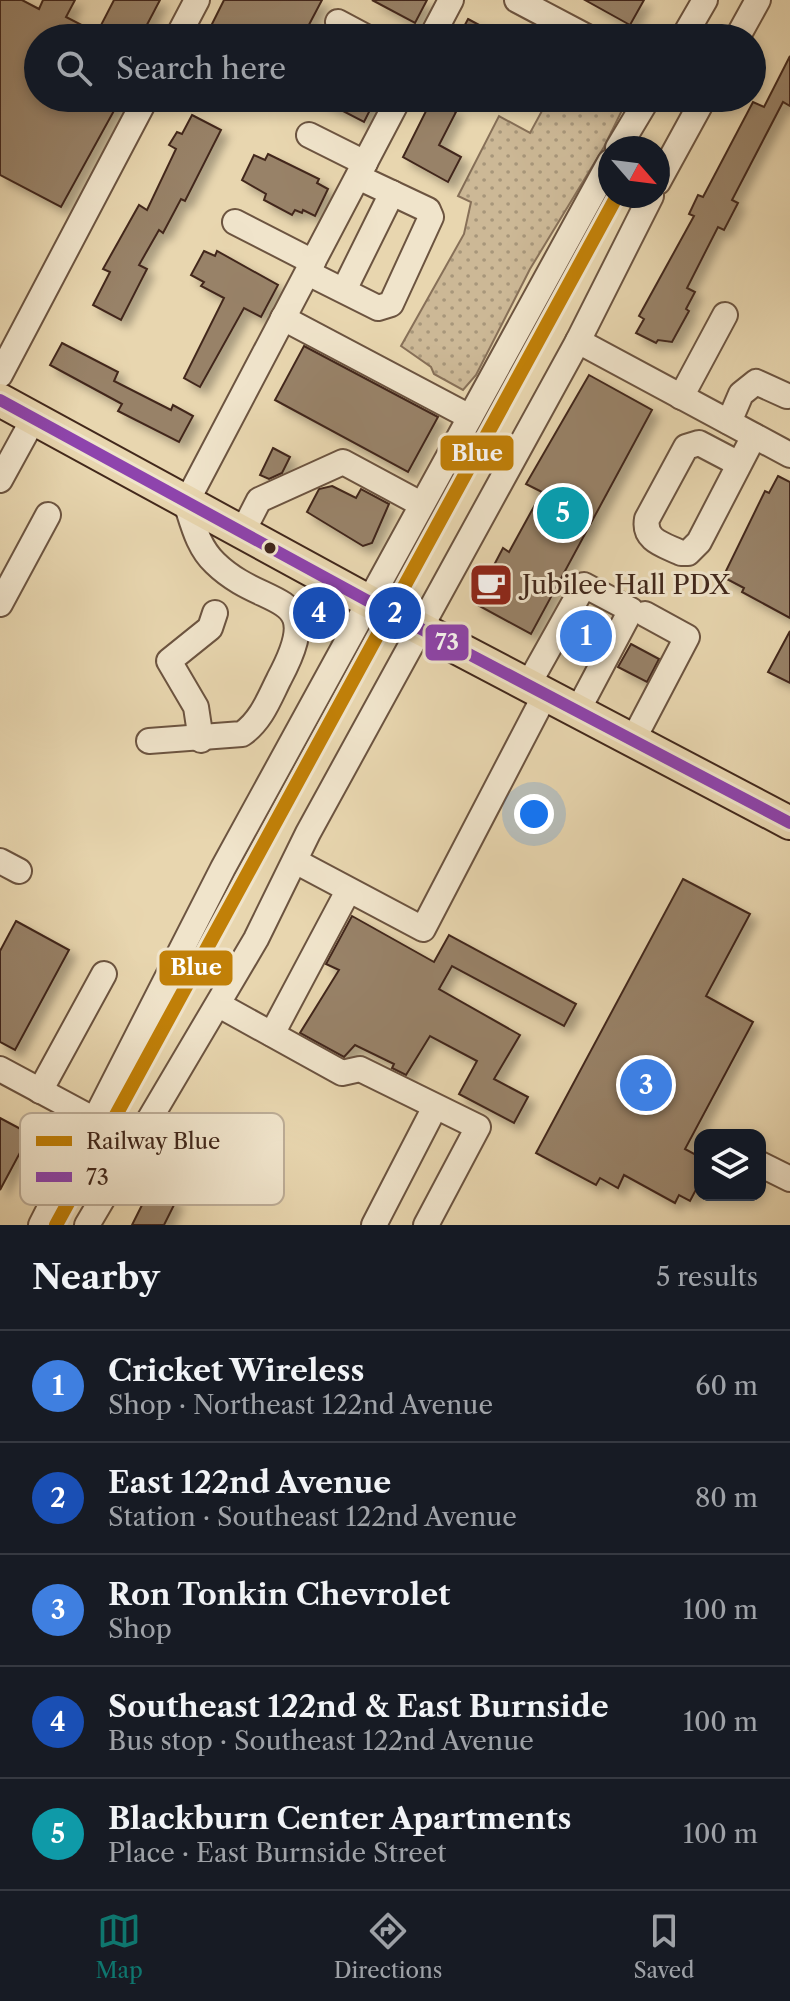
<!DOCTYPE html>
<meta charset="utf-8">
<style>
:root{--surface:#171b24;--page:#242831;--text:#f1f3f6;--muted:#9ea1a6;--line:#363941;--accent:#0f766e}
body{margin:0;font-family:"Libre Caslon Text",serif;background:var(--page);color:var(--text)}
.controls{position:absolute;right:24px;bottom:24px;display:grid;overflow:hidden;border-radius:16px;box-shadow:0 4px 12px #0003}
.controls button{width:72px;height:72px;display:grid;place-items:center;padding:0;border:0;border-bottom:2px solid var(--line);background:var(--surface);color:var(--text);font:40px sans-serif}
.compass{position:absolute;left:598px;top:136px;width:72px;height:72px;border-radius:50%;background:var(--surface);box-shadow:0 4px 12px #0003;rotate:118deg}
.you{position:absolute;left:534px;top:814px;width:28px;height:28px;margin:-20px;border:6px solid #fff;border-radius:50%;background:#1a73e8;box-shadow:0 0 0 12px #1a73e833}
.badge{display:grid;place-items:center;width:52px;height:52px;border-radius:50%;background:var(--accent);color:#fff;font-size:26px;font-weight:700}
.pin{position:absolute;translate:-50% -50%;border:4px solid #fff;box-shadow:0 2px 8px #0006}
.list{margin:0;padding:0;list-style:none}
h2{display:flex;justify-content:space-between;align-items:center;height:104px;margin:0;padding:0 32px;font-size:34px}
h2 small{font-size:26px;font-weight:400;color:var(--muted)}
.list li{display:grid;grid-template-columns:52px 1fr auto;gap:24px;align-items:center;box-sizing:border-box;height:112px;padding:0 32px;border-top:2px solid var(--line)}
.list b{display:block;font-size:30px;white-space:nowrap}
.list p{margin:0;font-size:26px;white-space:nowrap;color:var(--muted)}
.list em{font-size:26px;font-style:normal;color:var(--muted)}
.icon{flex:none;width:44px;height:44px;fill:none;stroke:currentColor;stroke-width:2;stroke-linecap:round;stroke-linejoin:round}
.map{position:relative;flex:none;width:790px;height:1225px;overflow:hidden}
.search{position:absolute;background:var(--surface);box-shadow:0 4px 12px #0003;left:24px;right:24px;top:24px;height:88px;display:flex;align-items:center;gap:20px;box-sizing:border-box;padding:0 28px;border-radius:44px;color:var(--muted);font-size:30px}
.sheet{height:664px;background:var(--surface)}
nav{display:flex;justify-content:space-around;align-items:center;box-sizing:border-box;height:112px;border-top:2px solid var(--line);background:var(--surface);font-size:22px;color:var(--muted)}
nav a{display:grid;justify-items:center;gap:4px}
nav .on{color:var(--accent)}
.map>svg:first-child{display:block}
.grass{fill:url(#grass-dots);stroke:#877058;stroke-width:2}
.building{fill:#988268;stroke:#42281b;stroke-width:2;filter:url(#shadow)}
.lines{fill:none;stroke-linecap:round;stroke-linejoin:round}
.minor-casing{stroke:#6c5440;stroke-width:28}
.major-casing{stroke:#42281b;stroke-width:36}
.minor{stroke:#f0e4cb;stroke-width:24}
.major{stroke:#e8d6af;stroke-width:32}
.bus-1-casing{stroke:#f0e4cb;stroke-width:18}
.bus-1{stroke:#8e44ad;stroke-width:12}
.rail-1-casing{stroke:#f0e4cb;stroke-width:20}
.rail-1{stroke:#c18008;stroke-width:14}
.bus-dot{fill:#42281b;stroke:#f0e4cb;stroke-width:3}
.labels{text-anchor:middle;stroke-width:6;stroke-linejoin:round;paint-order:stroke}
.poi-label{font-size:26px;fill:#42281b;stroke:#f0e4cb;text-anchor:start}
.key{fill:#f0e4cb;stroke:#bcac96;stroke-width:2}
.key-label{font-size:22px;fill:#42281b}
.line-badge{stroke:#f0e4cb;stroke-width:3}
.badge-label{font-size:22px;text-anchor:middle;font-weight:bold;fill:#fff}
</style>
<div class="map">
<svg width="790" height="1225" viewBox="0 0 790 1225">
<defs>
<pattern id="grass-dots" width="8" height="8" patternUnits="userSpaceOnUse" patternTransform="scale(2)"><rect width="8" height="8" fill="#ccb896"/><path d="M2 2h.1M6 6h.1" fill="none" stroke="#a7967a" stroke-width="1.8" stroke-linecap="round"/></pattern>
<filter id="shadow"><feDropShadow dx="7" dy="7" stdDeviation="4" flood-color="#0004"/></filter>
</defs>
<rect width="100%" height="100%" fill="#e8d6af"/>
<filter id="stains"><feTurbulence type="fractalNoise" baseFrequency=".0025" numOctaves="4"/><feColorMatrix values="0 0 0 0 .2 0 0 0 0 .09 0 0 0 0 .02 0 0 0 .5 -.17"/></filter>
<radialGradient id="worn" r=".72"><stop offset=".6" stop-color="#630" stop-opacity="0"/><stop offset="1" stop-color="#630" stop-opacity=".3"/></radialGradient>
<!-- grass -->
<path class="grass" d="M549,98H628L604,147L530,269L476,375L463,390L434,374L431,367L401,346L464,234L471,202L458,196L499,116L530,133Z"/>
<!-- building -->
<g class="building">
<path d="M0,0H22L39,9L43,0H75L66,17L97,33L114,0H160L140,38H38V98H121L61,207L0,175Z"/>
<path d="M224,0H322L302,38H205Z"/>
<path d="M372,0H427L415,23Z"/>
<path d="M585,0H644L630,25Z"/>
<path d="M468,19L483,27L478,38H458Z"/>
<path d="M790,56V106L783,102L732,200L738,203L724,230L718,227L687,288L695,292L686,309L689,311L672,342L658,340L656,343L636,333L644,319L639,316L694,216L689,214L698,195L703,197L753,102L764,107Z"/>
<path d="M318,98H376L364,122Z"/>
<path d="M432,99L456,112L439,145L461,157L448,182L403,157Z"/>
<path d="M192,115L221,130L185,201L181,199L163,233L159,230L139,265L147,269L121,320L93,305L110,272L103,269L139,205L147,210L176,149L169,145L177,132L182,134Z"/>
<path d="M268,154L319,179L317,183L328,189L315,216L303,210L302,213L295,210L292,215L264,200L266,194L242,180L254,155L265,160Z"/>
<path d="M204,251L215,256L217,251L278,285L261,317L244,308L200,387L184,378L224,298L201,286L204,282L191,275Z"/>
<path d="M62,343L118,372L114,381L171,410L173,405L193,416L179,442L118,411L122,404L50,365Z"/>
<path d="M304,346L438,417L408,472L275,400Z"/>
<path d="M589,375L652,410L531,634L474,603L503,548L509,552L542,492L526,484Z"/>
<path d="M273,448L290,457L282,473L269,479L260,475Z"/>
<path d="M778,476L790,482V618L742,592L744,588L723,577L765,491L769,493Z"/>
<path d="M332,486L356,498L361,489L389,504L372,543L363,546L307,512L319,489Z"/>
<path d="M582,620L603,631L591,653L569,642Z"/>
<path d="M790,631V683L768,672Z"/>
<path d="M631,644L659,659L647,682L618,667Z"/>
<path d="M683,879L750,914L706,996L753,1022L685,1149L700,1157V1182L690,1201L679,1195L675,1203L624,1175L618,1188L600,1178L596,1185L536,1153Z"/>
<path d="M352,916L434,962L449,935L576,1004L564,1026L452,966L439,989L520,1035L494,1079L528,1097L514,1123L459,1094L477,1061L430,1036L406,1075L392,1068L394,1064L355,1045L344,1057L300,1033L339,970L326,964Z"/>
<path d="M16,921L69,950L15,1050L0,1042V951Z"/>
<path d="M0,1118L30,1134L0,1190Z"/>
<path d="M151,1187L176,1201L164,1225H132Z"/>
</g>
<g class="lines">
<!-- minor casing -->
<g class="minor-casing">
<g id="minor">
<path d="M517,0L589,38"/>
<path d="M338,22L368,38"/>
<path d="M177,38L197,0"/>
<path d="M431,38L451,0"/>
<path d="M683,38L705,0"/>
<path d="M737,38L758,0"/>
<path d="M309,135L365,163"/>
<path d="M618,148L648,98"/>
<path d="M658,182L704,98"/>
<path d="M235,222L313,262"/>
<path d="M308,273L378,308L391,304L431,217L428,210L358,177"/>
<path d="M344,290L392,193"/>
<path d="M283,318L470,417"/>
<path d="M578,341L790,455"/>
<path d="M0,375L146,98"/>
<path d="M681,397L725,315"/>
<path d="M729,422L741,394L756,382L787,396"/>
<path d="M739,464L699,443L686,447L647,519C643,541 665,545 681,553H688L699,542L754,436"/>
<path d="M0,480L34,418"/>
<path d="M242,533L259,500L343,462L421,504"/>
<path d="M0,604L48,515"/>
<path d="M528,685L584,585L631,610L577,712"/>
<path d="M201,740L196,707L169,661L210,628L215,613"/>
<path d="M633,740L687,637L645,614"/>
<path d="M149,741L242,734C261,721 269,699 279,679C328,587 265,612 215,563C198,547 193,524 186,503L399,98"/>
<path d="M0,861L19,871"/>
<path d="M295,861L423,929L545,695"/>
<path d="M219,1005L342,1073L360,1069L478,1127L426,1225"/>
<path d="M272,1034L348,891"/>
<path d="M0,1069L95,1120"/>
<path d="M40,1091L104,974"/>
<path d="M760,1164L790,1179"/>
<path d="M41,1225L223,868L610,162"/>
<path d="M87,1225L256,939L308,833L578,341L651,196"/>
<path d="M374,1225L435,1107"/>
</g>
</g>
<!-- major casing -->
<g class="major-casing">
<path id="major" d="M0,400L368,601L790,823"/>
</g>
<!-- minor -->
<use href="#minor" class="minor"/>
<!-- major -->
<use href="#major" class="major"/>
<!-- bus-1 casing -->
<g class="bus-1-casing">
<path id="bus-1" d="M0,400L368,601L790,823"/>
</g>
<!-- bus-1 -->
<use href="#bus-1" class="bus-1"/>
<!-- rail-1 casing -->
<g class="rail-1-casing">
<path id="rail-1" d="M56,1225L617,196"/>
</g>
<!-- rail-1 -->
<use href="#rail-1" class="rail-1"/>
</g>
<!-- icons -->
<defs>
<g id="cafe-square" transform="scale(2.3)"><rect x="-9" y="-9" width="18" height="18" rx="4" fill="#8f2418" stroke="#f0e4cb"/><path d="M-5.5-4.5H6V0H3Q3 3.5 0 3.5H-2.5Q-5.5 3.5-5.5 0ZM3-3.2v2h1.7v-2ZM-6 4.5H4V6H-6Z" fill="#fff"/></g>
</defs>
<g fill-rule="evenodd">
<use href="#cafe-square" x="491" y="585"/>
</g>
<!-- markers -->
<circle class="bus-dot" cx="270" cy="548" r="7"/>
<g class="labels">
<!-- poi labels -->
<g class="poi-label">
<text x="522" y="594">Jubilee Hall PDX</text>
</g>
</g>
<!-- legend -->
<rect x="20" y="1113" width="264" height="92" rx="12" class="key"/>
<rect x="36" y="1136" width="36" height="10" fill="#c18008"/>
<rect x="36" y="1172" width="36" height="10" fill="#8e44ad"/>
<g class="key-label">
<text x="86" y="1149">Railway Blue</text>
<text x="86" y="1185">73</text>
</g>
<g class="line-badge">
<rect x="439" y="434" width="76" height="38" rx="8" fill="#c18008"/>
<rect x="424" y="623" width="46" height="39" rx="8" fill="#8e44ad"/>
<rect x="158" y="949" width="76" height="38" rx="8" fill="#c18008"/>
</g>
<g class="badge-label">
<text x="477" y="461">Blue</text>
<text x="447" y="650">73</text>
<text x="196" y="975">Blue</text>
</g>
<rect width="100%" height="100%" filter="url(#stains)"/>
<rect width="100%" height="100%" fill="url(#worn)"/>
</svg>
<div class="controls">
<button><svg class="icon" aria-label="layers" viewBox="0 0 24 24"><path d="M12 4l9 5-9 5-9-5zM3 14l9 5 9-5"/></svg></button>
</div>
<svg class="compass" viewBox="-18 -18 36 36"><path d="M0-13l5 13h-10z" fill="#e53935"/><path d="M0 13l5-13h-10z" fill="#9ea1a6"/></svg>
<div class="you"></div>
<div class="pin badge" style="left:586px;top:636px;background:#3f7fe0">1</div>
<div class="pin badge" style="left:395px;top:613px;background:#1a4fb4">2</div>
<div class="pin badge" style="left:646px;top:1085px;background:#3f7fe0">3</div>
<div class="pin badge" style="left:319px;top:613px;background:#1a4fb4">4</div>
<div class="pin badge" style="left:563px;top:513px;background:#0f9aa8">5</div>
<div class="search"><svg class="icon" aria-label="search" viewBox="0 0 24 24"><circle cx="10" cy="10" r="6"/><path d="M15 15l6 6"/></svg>Search here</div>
</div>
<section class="sheet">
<h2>Nearby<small>5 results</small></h2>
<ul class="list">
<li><span class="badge" style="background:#3f7fe0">1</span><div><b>Cricket Wireless</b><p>Shop · Northeast 122nd Avenue</p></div><em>60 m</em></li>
<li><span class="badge" style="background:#1a4fb4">2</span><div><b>East 122nd Avenue</b><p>Station · Southeast 122nd Avenue</p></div><em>80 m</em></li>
<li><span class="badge" style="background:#3f7fe0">3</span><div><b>Ron Tonkin Chevrolet</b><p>Shop</p></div><em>100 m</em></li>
<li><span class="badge" style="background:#1a4fb4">4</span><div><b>Southeast 122nd &amp; East Burnside</b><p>Bus stop · Southeast 122nd Avenue</p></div><em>100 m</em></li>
<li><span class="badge" style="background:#0f9aa8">5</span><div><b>Blackburn Center Apartments</b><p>Place · East Burnside Street</p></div><em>100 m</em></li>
</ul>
</section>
<nav>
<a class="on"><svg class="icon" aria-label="map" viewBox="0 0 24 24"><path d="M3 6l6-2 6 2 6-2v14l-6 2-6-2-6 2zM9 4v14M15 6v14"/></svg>Map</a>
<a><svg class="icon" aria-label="directions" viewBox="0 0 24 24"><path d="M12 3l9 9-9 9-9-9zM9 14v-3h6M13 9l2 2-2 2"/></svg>Directions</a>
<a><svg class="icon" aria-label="saved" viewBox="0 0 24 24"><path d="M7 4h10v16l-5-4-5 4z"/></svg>Saved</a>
</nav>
